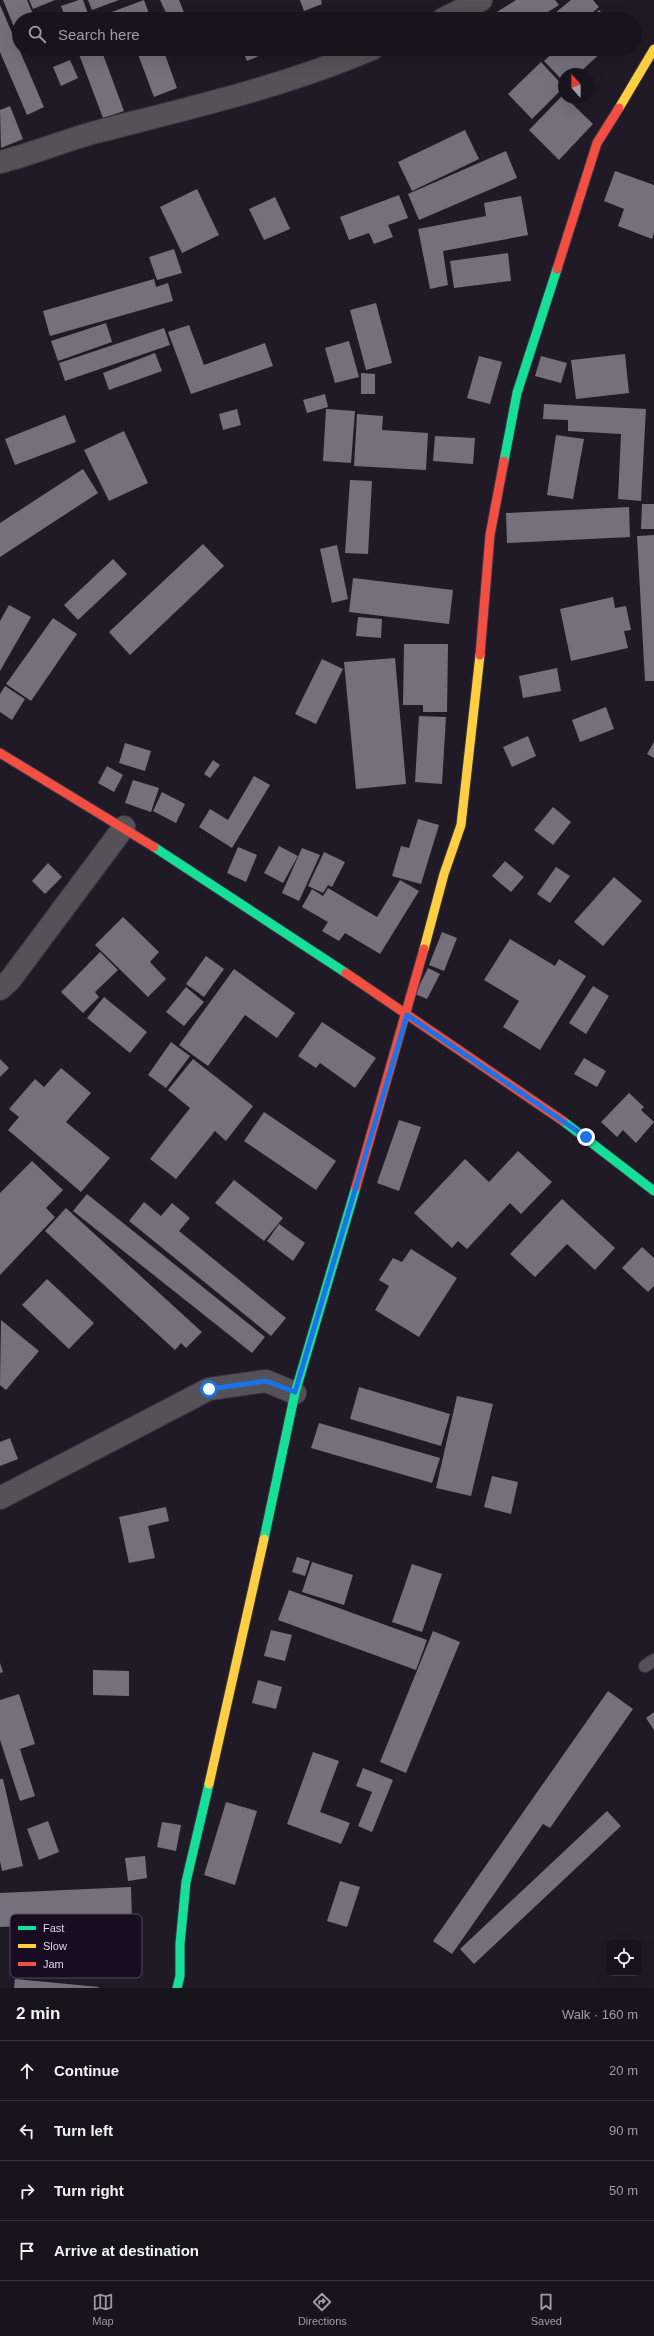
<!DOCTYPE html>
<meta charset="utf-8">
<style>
:root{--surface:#18141d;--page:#25212a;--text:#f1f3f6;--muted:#9f9ea4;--line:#36333b;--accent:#9c96a4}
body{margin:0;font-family:Arial,sans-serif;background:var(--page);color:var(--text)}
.controls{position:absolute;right:12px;bottom:12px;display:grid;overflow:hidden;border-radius:6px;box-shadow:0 4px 16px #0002}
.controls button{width:36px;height:36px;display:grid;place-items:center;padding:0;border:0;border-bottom:1px solid var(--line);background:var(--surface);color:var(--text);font:20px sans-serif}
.compass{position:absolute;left:558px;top:68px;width:36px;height:36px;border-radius:50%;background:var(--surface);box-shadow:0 4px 16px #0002;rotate:339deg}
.stop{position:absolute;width:12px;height:12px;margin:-9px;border:3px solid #1a73e8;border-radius:50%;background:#fff}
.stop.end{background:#1a73e8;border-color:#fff;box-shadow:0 1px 4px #0008}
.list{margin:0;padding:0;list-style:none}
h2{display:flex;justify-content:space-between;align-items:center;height:52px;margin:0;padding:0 16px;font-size:17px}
h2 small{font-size:13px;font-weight:400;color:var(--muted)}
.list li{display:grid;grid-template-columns:26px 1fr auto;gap:12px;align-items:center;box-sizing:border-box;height:60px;padding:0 16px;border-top:1px solid var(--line)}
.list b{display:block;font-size:15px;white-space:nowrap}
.list em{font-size:13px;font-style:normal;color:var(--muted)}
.icon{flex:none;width:22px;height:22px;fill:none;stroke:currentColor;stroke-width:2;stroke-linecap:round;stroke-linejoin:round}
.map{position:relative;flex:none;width:654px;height:1988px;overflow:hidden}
.search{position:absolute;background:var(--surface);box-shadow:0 4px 16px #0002;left:12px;right:12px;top:12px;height:44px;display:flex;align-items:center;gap:10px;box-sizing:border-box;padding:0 14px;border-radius:22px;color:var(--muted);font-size:15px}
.sheet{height:292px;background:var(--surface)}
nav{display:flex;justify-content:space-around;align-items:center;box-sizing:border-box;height:56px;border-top:1px solid var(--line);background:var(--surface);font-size:11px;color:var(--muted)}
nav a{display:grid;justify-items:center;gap:2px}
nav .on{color:var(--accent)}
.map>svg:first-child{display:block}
.building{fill:#76707c}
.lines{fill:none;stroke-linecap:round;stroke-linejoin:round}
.lane-casing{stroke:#3b3541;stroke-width:14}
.street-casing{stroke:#3b3541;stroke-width:24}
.fast-casing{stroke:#3b3541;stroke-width:11}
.slow-casing{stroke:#3b3541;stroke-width:11}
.jam-casing{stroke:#3b3541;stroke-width:11}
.lane{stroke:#545258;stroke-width:12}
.street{stroke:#545258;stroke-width:22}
.fast{stroke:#16e098;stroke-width:9}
.slow{stroke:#ffcf43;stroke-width:9}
.jam{stroke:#f24e42;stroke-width:9}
.route{stroke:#1a73e8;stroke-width:5}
.key{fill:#170c22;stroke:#53495d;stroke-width:1}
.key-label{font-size:11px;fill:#dfd8e8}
</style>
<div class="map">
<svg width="654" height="1988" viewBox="0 0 654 1988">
<rect width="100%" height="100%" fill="#201a27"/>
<!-- building -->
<g class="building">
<path d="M3,0H27L35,19H19V39Z"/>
<path d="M29,0H55L33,9Z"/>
<path d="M79,0H83L90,19H66L61,6Z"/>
<path d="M88,0H119L92,10Z"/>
<path d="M144,0L151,19H111L109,13Z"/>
<path d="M160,0H179L185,15L176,19H169Z"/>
<path d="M300,0H321L322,4L304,11Z"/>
<path d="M516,0H555L559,5L537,19H486Z"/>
<path d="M571,0H593L599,7L585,19H560L555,13Z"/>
<path d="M0,5L44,107L27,115L0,52Z"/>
<path d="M599,10L608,19H589Z"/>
<path d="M309,13L311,19H295Z"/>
<path d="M77,49H101L124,111L103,118Z"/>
<path d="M136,49H163L177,88L154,97Z"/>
<path d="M242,49H275L247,61Z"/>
<path d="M557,49H605L578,74H564V82L544,61Z"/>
<path d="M70,60L78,78L61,86L53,67Z"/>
<path d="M541,62L564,87L532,119L508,94Z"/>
<path d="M563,95L593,124L559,160L529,130Z"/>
<path d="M10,106L23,139L1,148L0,110Z"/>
<path d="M465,130L479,159L412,191L398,162Z"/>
<path d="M506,151L517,178L419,220L408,194Z"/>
<path d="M615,171L654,185V233L652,239L618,226L624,209L604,201Z"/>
<path d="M197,189L219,235L182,253L160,207Z"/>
<path d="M399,195L408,218L388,225L393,237L374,244L369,233L349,240L340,217Z"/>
<path d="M521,196L528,235L443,251L448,285L430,289L418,229L486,216L484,203Z"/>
<path d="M275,197L290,229L264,240L249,209Z"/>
<path d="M174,249L182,273L157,280L149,257Z"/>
<path d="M508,253L511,281L454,288L450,261Z"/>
<path d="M154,279L156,287L168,283L173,301L50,336L43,311Z"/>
<path d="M376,303L392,363L366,370L350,310Z"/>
<path d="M106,323L112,342L58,361L51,341Z"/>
<path d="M189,325L204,365L265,343L273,366L191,394L168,332Z"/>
<path d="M164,328L170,345L65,381L59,363Z"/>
<path d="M349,341L359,377L335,383L325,348Z"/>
<path d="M155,353L162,371L109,390L103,373Z"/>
<path d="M625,354L629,393L576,399L571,360Z"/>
<path d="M479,356L502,362L490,404L467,398Z"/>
<path d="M541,356L567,363L561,383L535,376Z"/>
<path d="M361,373L375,374V394H361Z"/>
<path d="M325,394L328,407L307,413L303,400Z"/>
<path d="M544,404L646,409L641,501L618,499L621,434L568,431V420L543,419Z"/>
<path d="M237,409L241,425L223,430L219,414Z"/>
<path d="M326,409L355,411L351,463L323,461Z"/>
<path d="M357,414L383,416L382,430L428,433L426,470L354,466Z"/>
<path d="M65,415L76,442L15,465L5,439Z"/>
<path d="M124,431L148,483L109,501L84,450Z"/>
<path d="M556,435L584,439L573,499L547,495Z"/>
<path d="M435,436L475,438L473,464L433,461Z"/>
<path d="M83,469L98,493L0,557V523Z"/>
<path d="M350,480L372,481L368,554L345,553Z"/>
<path d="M642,504H654V529H641Z"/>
<path d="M629,507L630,537L507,543L506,513Z"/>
<path d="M654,535V681H645L637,536Z"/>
<path d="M203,544L224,566L130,655L109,632Z"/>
<path d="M337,545L348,599L332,603L320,549Z"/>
<path d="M113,559L127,574L78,620L64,605Z"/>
<path d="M353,578L453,590L449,624L349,612Z"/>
<path d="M613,597L615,608L626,606L631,630L624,631L628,648L571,661L560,609Z"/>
<path d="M9,605L31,617L0,671V621Z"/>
<path d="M358,617L382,619L381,638L356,636Z"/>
<path d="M53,618L77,634L31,701L6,684Z"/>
<path d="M404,644H448L447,712H423V705H403Z"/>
<path d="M395,658L406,784L356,789L344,662Z"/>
<path d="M322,659L343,669L316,724L295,714Z"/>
<path d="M557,668L561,691L523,698L519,676Z"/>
<path d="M5,686L25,699L12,720L0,712V694Z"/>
<path d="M606,707L614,729L580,742L572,720Z"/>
<path d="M419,716L446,717L442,784L415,782Z"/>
<path d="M528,736L536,756L512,767L503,747Z"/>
<path d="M654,742V758L647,754Z"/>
<path d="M125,743L151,751L145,771L119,763Z"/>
<path d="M213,760L220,765L210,778L204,774Z"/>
<path d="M107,766L123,775L114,792L98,783Z"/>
<path d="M254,776L270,785L232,848L199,827L210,809L228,820Z"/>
<path d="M133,780L159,788L151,812L125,803Z"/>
<path d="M162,792L185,804L176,823L153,811Z"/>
<path d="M553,807L571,822L553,845L534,830Z"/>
<path d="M418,819L439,825L421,884L392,876L401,846L409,848Z"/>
<path d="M279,846L298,856L283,883L264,873Z"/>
<path d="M238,847L257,855L246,882L227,873Z"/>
<path d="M302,848L320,855L299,901L282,893Z"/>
<path d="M324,852L345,862L332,887L328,885L323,893L308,886Z"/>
<path d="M505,861L524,877L511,892L492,876Z"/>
<path d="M48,863L62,877L45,894L32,881Z"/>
<path d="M556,867L570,876L550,903L537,894Z"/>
<path d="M614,877L642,901L603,946L574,922Z"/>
<path d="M400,880L419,891L380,954L345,933L339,941L322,931L328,922L302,907L312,889L323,896L328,888L377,917Z"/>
<path d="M123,917L159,952L150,962L166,979L148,997L95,945Z"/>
<path d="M442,932L457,938L444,971L429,965Z"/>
<path d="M510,939L555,966L559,959L586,976L540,1050L503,1027L519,1001L484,980Z"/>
<path d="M100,952L118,970L95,992L99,997L83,1013L61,992Z"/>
<path d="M206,956L224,969L204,997L186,984Z"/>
<path d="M428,968L440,974L427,999L415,994Z"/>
<path d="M234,969L295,1013L277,1038L245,1015L208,1066L179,1045Z"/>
<path d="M593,986L609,996L586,1034L569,1023Z"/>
<path d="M186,987L204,1002L184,1026L166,1012Z"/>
<path d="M104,997L147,1032L130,1053L87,1018Z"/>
<path d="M322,1022L376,1058L355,1088L320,1063L316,1068L298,1056Z"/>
<path d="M171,1042L190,1056L166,1088L148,1075Z"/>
<path d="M584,1058L606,1071L597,1087L574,1074Z"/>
<path d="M0,1059L9,1068L0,1077Z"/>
<path d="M193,1059L253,1106L226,1141L215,1131L176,1179L150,1159L190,1108L168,1090Z"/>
<path d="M61,1068L91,1093L66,1122L110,1158L81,1192L8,1130L19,1117L9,1109L35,1079L44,1087Z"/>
<path d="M629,1093L644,1107L641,1110L654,1122L636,1143L623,1130L617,1137L601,1122Z"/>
<path d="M264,1112L336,1161L316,1190L244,1141Z"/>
<path d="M399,1120L421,1127L399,1191L377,1183Z"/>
<path d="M518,1151L552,1182L521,1214L510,1203L467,1249L458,1241L452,1248L414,1213L465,1159L489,1182Z"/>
<path d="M32,1161L63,1190L46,1208L55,1217L0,1275V1193Z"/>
<path d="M234,1180L283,1218L264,1241L215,1203Z"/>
<path d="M87,1194L265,1337L252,1353L73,1211Z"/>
<path d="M562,1199L615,1248L595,1270L567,1244L535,1277L510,1254Z"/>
<path d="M144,1202L161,1216L172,1203L190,1218L179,1231L286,1318L271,1336L129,1221Z"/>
<path d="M66,1208L202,1332L186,1348L181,1343L175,1350L45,1231Z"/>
<path d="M279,1224L305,1243L293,1261L267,1241Z"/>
<path d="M642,1247L654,1258V1286L648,1292L622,1268Z"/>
<path d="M411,1249L457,1278L419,1337L375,1310L389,1286L379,1280L393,1258L402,1262Z"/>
<path d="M47,1279L94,1323L69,1349L22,1305Z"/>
<path d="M1,1320L39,1351L6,1390L0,1385Z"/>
<path d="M359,1387L450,1414L441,1446L350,1419Z"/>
<path d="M457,1396L493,1404L471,1496L436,1488Z"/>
<path d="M319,1423L440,1458L432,1483L311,1448Z"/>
<path d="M10,1438L18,1459L0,1466V1442Z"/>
<path d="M492,1476L518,1482L511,1514L484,1507Z"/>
<path d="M166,1507L169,1521L148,1526L155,1558L129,1563L119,1517Z"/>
<path d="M297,1557L310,1561L305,1576L292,1572Z"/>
<path d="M312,1562L353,1575L344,1605L302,1592Z"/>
<path d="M412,1564L442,1574L422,1632L392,1622Z"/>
<path d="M289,1590L427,1640L416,1670L278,1620Z"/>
<path d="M271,1630L292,1635L285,1661L264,1656Z"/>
<path d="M433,1631L460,1642L406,1773L380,1762Z"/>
<path d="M0,1663L3,1672L0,1673Z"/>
<path d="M93,1670L129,1671V1696L93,1695Z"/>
<path d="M258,1680L282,1687L276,1709L252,1703Z"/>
<path d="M608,1691L633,1709L550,1828L543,1824L452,1954L433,1941Z"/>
<path d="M19,1694L35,1744L20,1749L35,1796L20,1801L0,1740V1700Z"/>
<path d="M654,1712V1730L646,1718Z"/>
<path d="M313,1752L339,1761L320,1812L350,1823L341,1844L287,1824Z"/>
<path d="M363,1768L393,1780L372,1832L358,1826L372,1792L356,1786Z"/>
<path d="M0,1779H3L23,1866L2,1871L0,1861Z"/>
<path d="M226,1802L257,1811L235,1885L204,1875Z"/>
<path d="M607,1811L621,1826L474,1964L460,1949Z"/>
<path d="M48,1821L59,1852L39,1860L27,1829Z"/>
<path d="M162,1822L181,1825L176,1851L157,1847Z"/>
<path d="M145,1856L147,1878L128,1881L125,1858Z"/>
<path d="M340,1881L360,1887L347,1927L327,1921Z"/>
<path d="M131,1887L132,1921L0,1927V1893Z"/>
<path d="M15,1979L99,1987L98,1988H14Z"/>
</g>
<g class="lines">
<!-- lane casing -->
<g class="lane-casing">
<path id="lane" d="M645,1666L654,1660"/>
</g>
<!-- street casing -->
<g class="street-casing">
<g id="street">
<path d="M443,19L481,0"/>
<path d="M0,162C32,154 63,141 96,132C189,108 283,87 372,49"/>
<path d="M0,989L10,980L124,827"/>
<path d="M0,1498L209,1389L266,1381L295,1393"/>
</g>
</g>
<!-- fast casing -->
<g class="fast-casing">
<g id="fast">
<path d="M504,461L517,393L557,269"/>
<path d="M154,847L346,973"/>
<path d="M563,1121L654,1191"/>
<path d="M264,1539L295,1393L356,1187"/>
<path d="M177,1988L180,1976V1944L186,1882L209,1784"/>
</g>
</g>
<!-- slow casing -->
<g class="slow-casing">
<g id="slow">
<path d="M619,108L654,49"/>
<path d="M424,949L444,874L461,825L480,655"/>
<path d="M209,1784L264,1539"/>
</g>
</g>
<!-- jam casing -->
<g class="jam-casing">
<g id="jam">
<path d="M557,269L597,143L619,108"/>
<path d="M480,655L490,535L504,461"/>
<path d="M0,753L154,847"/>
<path d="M346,973L563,1121"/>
<path d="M356,1187L424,949"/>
</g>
</g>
<!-- lane -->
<use href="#lane" class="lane"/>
<!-- street -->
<use href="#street" class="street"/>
<!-- fast -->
<use href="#fast" class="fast"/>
<!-- slow -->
<use href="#slow" class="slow"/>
<!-- jam -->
<use href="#jam" class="jam"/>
</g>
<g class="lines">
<!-- route -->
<path class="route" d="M209,1389L266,1381L295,1392L407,1015L586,1137"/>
</g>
<!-- legend -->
<rect x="10" y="1914" width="132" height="64" rx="6" class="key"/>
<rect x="18" y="1926" width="18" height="4" fill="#16e098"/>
<rect x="18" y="1944" width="18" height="4" fill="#ffcf43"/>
<rect x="18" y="1962" width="18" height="4" fill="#f24e42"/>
<g class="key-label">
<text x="43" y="1932">Fast</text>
<text x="43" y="1950">Slow</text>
<text x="43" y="1968">Jam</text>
</g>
</svg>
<div class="controls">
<button><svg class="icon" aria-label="locate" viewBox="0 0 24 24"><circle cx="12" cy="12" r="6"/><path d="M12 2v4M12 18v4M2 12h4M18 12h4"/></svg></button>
</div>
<svg class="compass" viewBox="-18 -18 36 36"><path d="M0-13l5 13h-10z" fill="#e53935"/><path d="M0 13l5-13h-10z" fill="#9f9ea4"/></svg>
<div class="stop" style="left:209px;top:1389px"></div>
<div class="stop end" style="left:586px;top:1137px"></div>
<div class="search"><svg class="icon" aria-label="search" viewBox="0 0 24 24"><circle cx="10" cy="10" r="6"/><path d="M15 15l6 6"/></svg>Search here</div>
</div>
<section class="sheet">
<h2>2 min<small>Walk · 160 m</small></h2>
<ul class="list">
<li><svg class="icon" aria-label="ahead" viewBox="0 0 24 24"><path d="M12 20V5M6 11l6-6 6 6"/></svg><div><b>Continue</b></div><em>20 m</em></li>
<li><svg class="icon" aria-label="left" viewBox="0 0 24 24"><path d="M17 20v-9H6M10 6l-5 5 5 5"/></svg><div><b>Turn left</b></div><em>90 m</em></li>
<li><svg class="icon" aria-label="right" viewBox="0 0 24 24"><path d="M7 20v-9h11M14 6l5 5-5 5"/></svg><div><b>Turn right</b></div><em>50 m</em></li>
<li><svg class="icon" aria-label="arrive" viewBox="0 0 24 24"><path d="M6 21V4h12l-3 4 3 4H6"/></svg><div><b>Arrive at destination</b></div></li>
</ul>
</section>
<nav>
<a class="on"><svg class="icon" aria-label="map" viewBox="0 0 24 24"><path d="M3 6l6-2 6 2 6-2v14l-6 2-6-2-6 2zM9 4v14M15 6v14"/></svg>Map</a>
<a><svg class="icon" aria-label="directions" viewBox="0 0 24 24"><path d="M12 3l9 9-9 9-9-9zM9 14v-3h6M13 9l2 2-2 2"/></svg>Directions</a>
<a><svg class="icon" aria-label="saved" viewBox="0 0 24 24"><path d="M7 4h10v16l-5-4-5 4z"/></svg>Saved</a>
</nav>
